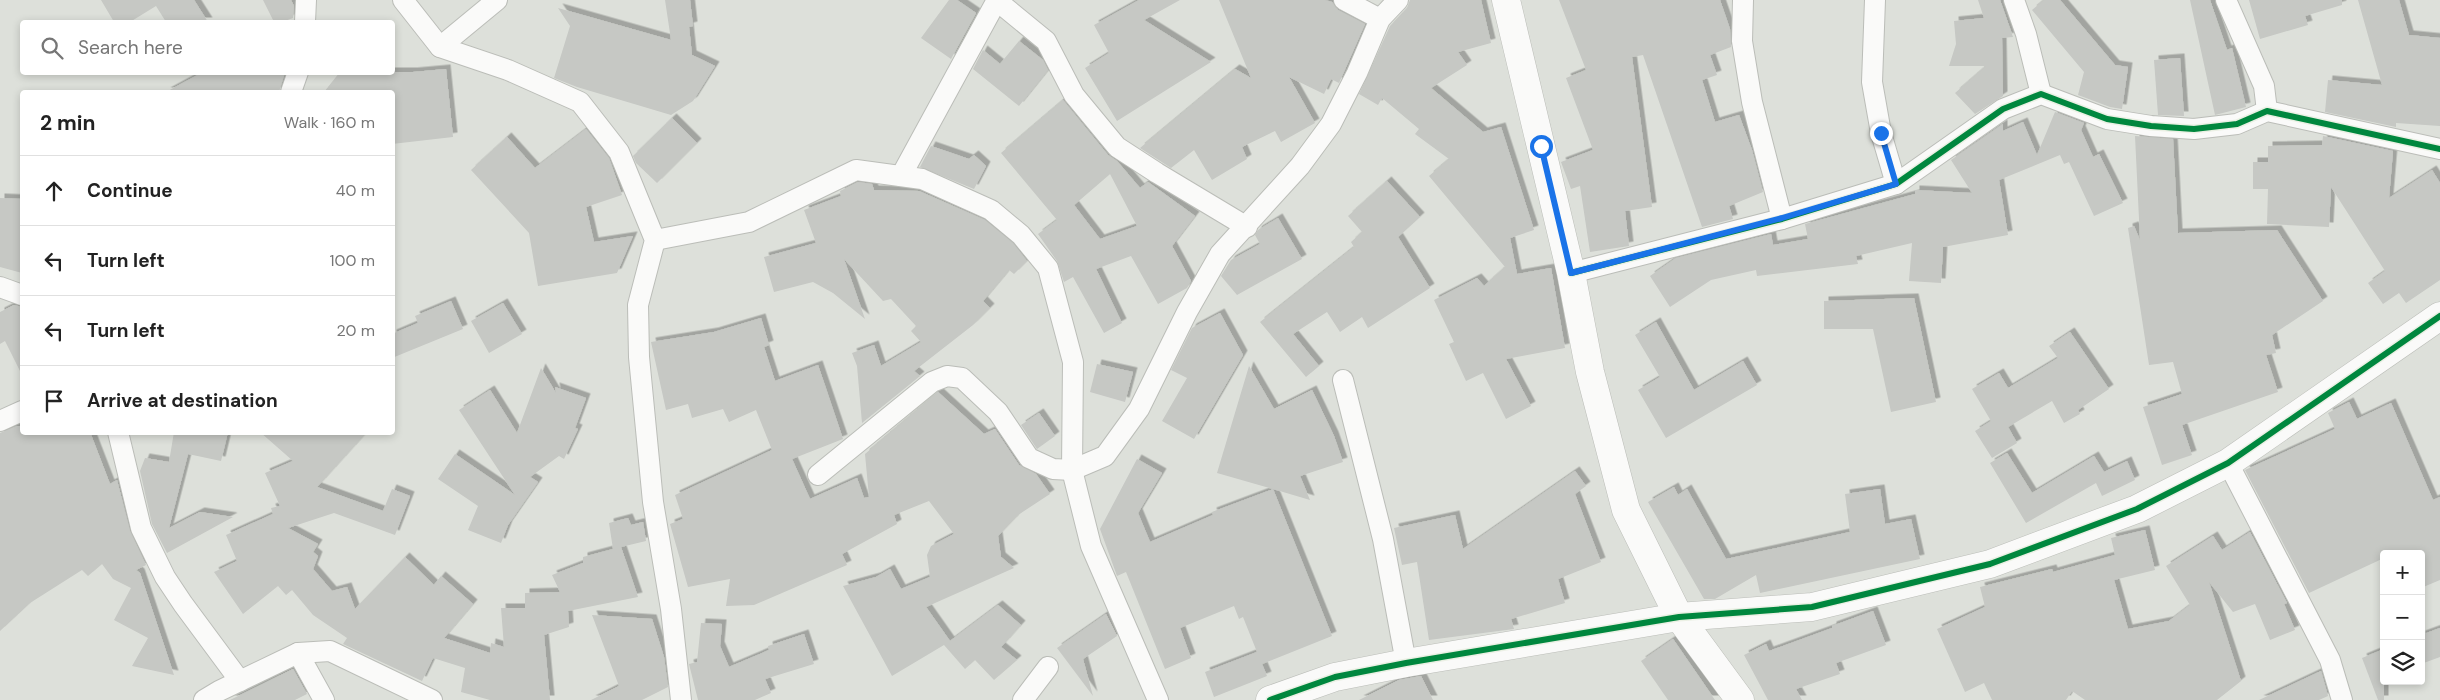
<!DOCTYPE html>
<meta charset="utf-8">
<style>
:root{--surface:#fff;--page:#f2f2f2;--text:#222;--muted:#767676;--line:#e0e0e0}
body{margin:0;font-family:"DM Sans",sans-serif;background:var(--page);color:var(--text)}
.controls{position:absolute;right:15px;bottom:15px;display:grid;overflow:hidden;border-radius:5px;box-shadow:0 2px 8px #0003}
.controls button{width:45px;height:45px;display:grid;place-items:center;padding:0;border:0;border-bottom:1px solid var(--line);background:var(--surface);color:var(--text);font:25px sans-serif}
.stop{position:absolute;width:15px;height:15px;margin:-11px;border:4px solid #1a73e8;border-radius:50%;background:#fff}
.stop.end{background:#1a73e8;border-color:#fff;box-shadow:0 1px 5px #0008}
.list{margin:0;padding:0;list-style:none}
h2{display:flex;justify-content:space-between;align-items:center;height:65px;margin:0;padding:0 20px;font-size:21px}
h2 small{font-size:16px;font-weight:400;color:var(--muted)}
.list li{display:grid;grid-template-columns:32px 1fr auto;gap:15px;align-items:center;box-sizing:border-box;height:70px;padding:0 20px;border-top:1px solid var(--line)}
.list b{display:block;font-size:19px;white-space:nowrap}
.list em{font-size:16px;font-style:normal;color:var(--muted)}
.icon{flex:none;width:28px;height:28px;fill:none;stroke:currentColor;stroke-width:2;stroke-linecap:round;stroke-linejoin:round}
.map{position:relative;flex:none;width:2440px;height:700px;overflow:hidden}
.search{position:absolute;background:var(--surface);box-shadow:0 2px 8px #0003;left:20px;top:20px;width:375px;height:55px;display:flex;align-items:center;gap:12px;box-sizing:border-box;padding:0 18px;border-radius:5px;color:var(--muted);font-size:19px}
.panel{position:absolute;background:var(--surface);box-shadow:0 2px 8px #0003;left:20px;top:90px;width:375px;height:345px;border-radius:5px}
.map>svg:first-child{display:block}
.building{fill:#c6c8c4;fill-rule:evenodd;filter:url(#shadow)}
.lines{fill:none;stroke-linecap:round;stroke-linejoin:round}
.street-casing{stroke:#bbbdb8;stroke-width:22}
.secondary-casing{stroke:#bbbdb8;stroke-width:29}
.street{stroke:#fafaf9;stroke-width:20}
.secondary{stroke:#fafaf9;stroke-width:28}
.cycleway-casing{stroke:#ebf0e4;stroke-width:9}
.cycleway{stroke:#00873e;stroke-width:6}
.route{stroke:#1a73e8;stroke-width:6}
</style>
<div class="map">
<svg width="2440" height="700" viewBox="0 0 2440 700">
<defs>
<filter id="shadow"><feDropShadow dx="4.5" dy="-4.5" stdDeviation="0" flood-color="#0004"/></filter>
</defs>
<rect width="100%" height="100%" fill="#dde0da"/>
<!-- building -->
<g class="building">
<path d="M101,0H194L208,22H166L156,6L130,22H114Z"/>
<path d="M263,0H291L294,6L293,18L282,22H274Z"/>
<path d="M665,0H690L693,26L689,27L692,55L715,66L693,101L671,115L577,87L554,78L570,26L558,8L671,40Z"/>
<path d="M949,0H957L976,13L951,59L921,38Z"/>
<path d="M1139,0H1180L1144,20L1211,62L1117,121L1085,68L1109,53L1094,25Z"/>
<path d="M1219,0H1325L1332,2L1338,10L1365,24L1339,83L1331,79L1324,94L1289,77L1315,123L1281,142L1275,131L1242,147L1247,159L1212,180L1194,150L1171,168L1140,148L1235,69L1251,78Z"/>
<path d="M1410,0H1481L1491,43L1458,52L1467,65L1431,88L1483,132L1501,127L1534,230L1510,238L1517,274L1551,268L1565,348L1506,359L1531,406L1506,419L1483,373L1466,381L1449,344L1454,342L1434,300L1477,278L1484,286L1505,267L1429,176L1449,159L1415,134L1419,129L1382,98L1378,105L1359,94L1390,26L1407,8Z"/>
<path d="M1559,0H1720L1730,29L1731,47L1710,55L1717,75L1702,80L1715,122L1739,115L1752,150L1763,192L1729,206L1733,219L1702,227L1643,55L1632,57L1652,207L1625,211L1629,246L1590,252L1580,186L1571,189L1561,162L1593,150L1566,78L1586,70Z"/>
<path d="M1978,0H2000L2013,37L2002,38L2003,96L1975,114L1955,93L1986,66H1949L1956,44L1954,21L1984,18Z"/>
<path d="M2044,0H2060L2115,65L2128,67L2122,109L2110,107L2078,95L2084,72L2032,10Z"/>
<path d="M2190,0H2210L2227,50L2232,48L2246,107L2215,115Z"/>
<path d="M2249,0H2342V5L2305,16L2308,25L2260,39Z"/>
<path d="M2358,0H2399L2409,35L2440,38V126L2396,123V127L2325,112L2328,80L2382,85Z"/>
<path d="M1019,41L1043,60L1048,70L1019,106L973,69L983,50L1000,64Z"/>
<path d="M2180,58L2184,116L2158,115L2154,60Z"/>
<path d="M446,69L453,137L392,144V92H324L340,72H413Z"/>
<path d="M203,72H285L279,92H166Z"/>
<path d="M1063,100L1108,155L1117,161L1140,188L1148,182L1195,216L1172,246L1191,281L1187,288L1158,304L1131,256L1096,269L1122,323L1104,333L1073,277L1064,282L1057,261L1038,234L1057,220L1001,153ZM1110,174L1137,226L1100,239L1074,205Z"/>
<path d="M2055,112L2084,123L2081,130L2093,157L2099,154L2123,203L2094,216L2069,162L2064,164L2060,155L1999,180L2008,235L1943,247L1941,283L1909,281L1912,243L1856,256L1858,264L1757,276L1756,270L1711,280L1670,307L1650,276L1676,258L1771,234L1773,245L1808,239L1805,224L1915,194V190L1972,193L1951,160L2003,124V131L2023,122L2037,155Z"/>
<path d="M672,118L697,143L657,183L636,163L633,156Z"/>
<path d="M586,129L609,158L622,195L586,207L594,242L633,236L617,273L538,286L529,233L471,170L507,137L535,168Z"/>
<path d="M2135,136L2173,139L2178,233L2277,230L2323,301L2272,335L2276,353L2266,355L2278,392L2182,425L2192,455L2162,465L2143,407L2182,394L2173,362L2149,365L2128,228L2134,226L2140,240Z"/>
<path d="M2323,136L2393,151L2389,198L2432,170L2440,183V280L2406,303L2399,293L2383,304L2368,283L2385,271L2331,187L2329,227L2267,224L2268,189H2253V162H2268V146L2322,145Z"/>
<path d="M931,146L969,159L974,155L986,166L974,189L920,167Z"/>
<path d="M1387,181L1420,217L1398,237L1430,288L1368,328L1362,317L1340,332L1327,312L1293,334L1319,366L1306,377L1260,322L1354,247L1351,242L1362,232L1348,216Z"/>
<path d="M858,182L872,184L874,190L919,191L985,220L1013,243L1027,261L1014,274L1009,270L983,301L990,308L973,325L914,371L920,376L862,423L857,366L852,353L874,345L881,366L921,342L911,331L916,326L891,299L883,301L844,259L865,319L833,293L813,282L774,292L764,257L816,243L804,210L841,196L840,191Z"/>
<path d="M0,198L22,199V273L0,267Z"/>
<path d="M1278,218L1302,259L1237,295L1221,276L1231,260L1260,244L1255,235L1258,230Z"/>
<path d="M1914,298L1936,402L1891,412L1873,329H1824V301Z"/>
<path d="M451,301L463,329L392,358V334L418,323L415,316Z"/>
<path d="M503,303L522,334L489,353L471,321Z"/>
<path d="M14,305L22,307V375L5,341L0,344V312Z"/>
<path d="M1220,313L1243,355L1194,439L1162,421L1187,378L1171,370L1192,328Z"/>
<path d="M761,318L769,345L764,347L775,381L818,365L843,439L792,459L810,499L857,478L864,498L869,497L865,454L938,392L984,434L995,429L1019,465L1036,474L1050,494L1018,515L998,536L1001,557L1014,568L926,607L950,641L998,605L1021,625L1001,647L1017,660L994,680L975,660L965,669L944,645L892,676L843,586L876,577L890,569L901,589L930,577L927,555L931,546L954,534L929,501L894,515L897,524L842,554L847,565L754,605L726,606L730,579L688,587L670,524L683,519L675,495L772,450L756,410L729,422L723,409L692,418L688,404L666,410L651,342L714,332Z"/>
<path d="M1656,322L1694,390L1743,361L1757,385L1666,438L1638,390L1660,377L1635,335Z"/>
<path d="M2070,332L2109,389L2078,410L2080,414L2064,423L2052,401L2008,427L2017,443L1992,458L1975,431L1991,421L1972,389L1999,373L2008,388L2058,358L2049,346Z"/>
<path d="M1097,364L1133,372L1125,402L1090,392Z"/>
<path d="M1249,366L1274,409L1312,390L1334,436L1343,462L1300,476L1310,500L1273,489L1332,636L1262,664L1267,676L1214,697L1205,672L1257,652L1243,617L1239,619L1234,606L1180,628L1191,658L1165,669L1126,572L1117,576L1100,529L1137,459L1162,473L1138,513L1150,542L1213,515L1212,512L1273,489L1217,473Z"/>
<path d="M541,368L556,393L555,387L586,398L575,428L578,429L564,459L559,456L530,477L538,482L508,525L501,543L468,530L478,506L438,479L455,454L515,495L459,410L490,390L517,433Z"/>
<path d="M2349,402L2357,419L2391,403L2433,500L2440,497V580L2421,588V554H2384V558L2309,593L2245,470L2335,429L2328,413Z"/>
<path d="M1039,413L1055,436L1037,449L1021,425Z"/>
<path d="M17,426H22V432H90L110,484L117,480L130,531L146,565L136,570L140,573L174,675L132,666L148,638L114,620L131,588L113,579L102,564L88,576L82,570L30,603L0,631V433Z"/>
<path d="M174,432H228L221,461L188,454L169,528L200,512L233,517L167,553L152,524L140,471L145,458L169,462Z"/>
<path d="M260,432H367L317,487L383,511L392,489L410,496L395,535L334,513L288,528L318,544L313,552L318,556L313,569L332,591L347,587L355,609L405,557L434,585L441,576L473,604L444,638L490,653L491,643L504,647L501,608H525V593L560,592L552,575L583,563V557L613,549L609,523L628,518L631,525L643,522L646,541L621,547L638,597L568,611L569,627L544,635L550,700H490L461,692L465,668L433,658L422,681L343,644L347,638L313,615L292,590L286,595L278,586L243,614L214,572L237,561L226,535L273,514L271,508L280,506L265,473L293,461Z"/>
<path d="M2007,453L2032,493L2094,456L2104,472L2127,461L2135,480L2102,496L2096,483L2026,523L1990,463Z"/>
<path d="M1575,471L1586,486L1575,494L1601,562L1558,579L1565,603L1511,619L1514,629L1429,640L1417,562L1402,565L1394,528L1455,515L1463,549Z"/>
<path d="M1674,487L1678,495L1687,489L1726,559L1850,532L1845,494L1880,489L1885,524L1911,519L1920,559L1760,593L1756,575L1715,599H1704L1648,502Z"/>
<path d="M2145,530L2155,570L2114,580L2128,629L2169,621L2190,605L2166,566L2213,536L2222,550L2250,532L2287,603L2284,604L2295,630L2270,640L2255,604L2233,612L2209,582L2241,681L2217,700H2085L2072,691L2066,700H1992L1984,683L1965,692L1937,629L1985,607L1980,587L2052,569L2053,572L2115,555L2111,538Z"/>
<path d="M1873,611L1886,645L1836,663L1840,674L1796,689L1802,700H1768L1744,655L1766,644L1769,651L1832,628V626Z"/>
<path d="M1106,614L1117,636L1083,659L1093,696L1057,648Z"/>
<path d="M592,615L652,619L664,657L668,687L642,700H591L619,686Z"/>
<path d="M701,623L722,624L720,646L729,667L769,650L768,646L804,634L814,664L765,679L771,693L755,700H698L689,664L697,662Z"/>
<path d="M2440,628V657L2421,664V635Z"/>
<path d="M1673,639L1715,700H1668L1641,661Z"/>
<path d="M2384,649V700H2378L2362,658Z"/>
<path d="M293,669L307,694L295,700H230Z"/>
<path d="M2321,671L2328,696L2319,700H2259Z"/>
<path d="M1421,676L1433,700H1359L1399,680Z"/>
</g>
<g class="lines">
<!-- street casing -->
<g class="street-casing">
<g id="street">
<path d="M403,0L440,47L508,70L580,102L619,152L655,240L638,305L639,357L653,502L671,609L681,700"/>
<path d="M996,0L1046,41L1074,95L1117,147L1157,173L1247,227"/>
<path d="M1344,0L1380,19"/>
<path d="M1743,0L1742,41L1752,102L1782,219"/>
<path d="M1875,0L1872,82L1881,133L1896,184"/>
<path d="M2014,0L2026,34L2041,94"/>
<path d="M2226,0L2264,86L2267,111"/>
<path d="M305,22L306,0"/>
<path d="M440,47L497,0"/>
<path d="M291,92L298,72"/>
<path d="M901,176L997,0"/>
<path d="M655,240L749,222L856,170L922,179L991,210L1021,235L1048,268L1073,362L1072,470L1091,546L1158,700"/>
<path d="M1571,273L1782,219L1896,184L2003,109L2041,94L2107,119L2151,126L2194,129L2237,124L2267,111L2440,149"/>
<path d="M0,287L22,295"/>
<path d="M1343,380L1383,539L1406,663"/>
<path d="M0,421L22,411"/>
<path d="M118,432L141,528L165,577L183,604L240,681"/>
<path d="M2228,463L2330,660L2342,700"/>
<path d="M818,475L932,382L947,376L962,378L998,412L1029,458L1053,469L1072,470L1105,456L1139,409L1187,312L1220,254L1300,166L1331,124L1357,73L1380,19L1398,0"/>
<path d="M298,653L324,700"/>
<path d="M204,700L219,691L298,653L330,651L432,700"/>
<path d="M1023,700L1048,667"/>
</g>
</g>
<!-- secondary casing -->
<g class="secondary-casing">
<g id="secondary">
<path d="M1506,0L1571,273L1590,372L1626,510L1679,617L1740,700"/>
<path d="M1270,700L1335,677L1406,663L1679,617L1812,607L1990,564L2137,509L2228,463L2440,316"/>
</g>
</g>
<!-- street -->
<use href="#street" class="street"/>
<!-- secondary -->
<use href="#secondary" class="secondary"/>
<!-- cycleway casing -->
<g class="cycleway-casing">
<g id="cycleway">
<path d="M1571,273L1782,219L1896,184L2003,109L2041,94L2107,119L2151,126L2194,129L2237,124L2267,111L2440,149"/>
<path d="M1270,700L1335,677L1406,663L1679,617L1812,607L1990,564L2137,509L2228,463L2440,316"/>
</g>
</g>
<!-- cycleway -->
<use href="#cycleway" class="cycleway"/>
</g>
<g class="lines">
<!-- route -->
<path class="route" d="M1541,146L1571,273L1782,218L1896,184L1881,133"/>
</g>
</svg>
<div class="controls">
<button>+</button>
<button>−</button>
<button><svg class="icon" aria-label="layers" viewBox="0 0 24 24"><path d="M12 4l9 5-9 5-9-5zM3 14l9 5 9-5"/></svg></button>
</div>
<div class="stop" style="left:1541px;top:146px"></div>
<div class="stop end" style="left:1881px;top:133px"></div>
<div class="search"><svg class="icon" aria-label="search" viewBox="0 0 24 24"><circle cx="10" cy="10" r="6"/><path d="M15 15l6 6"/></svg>Search here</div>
<section class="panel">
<h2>2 min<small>Walk · 160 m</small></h2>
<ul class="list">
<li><svg class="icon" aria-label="ahead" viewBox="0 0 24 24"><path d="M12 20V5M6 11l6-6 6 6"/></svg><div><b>Continue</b></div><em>40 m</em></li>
<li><svg class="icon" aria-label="left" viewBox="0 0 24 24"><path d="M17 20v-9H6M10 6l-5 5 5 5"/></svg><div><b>Turn left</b></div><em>100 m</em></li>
<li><svg class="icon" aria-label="left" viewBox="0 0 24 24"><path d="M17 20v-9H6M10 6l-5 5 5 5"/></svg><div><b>Turn left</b></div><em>20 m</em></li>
<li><svg class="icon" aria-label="arrive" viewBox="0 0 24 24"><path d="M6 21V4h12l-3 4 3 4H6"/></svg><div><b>Arrive at destination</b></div></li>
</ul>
</section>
</div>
